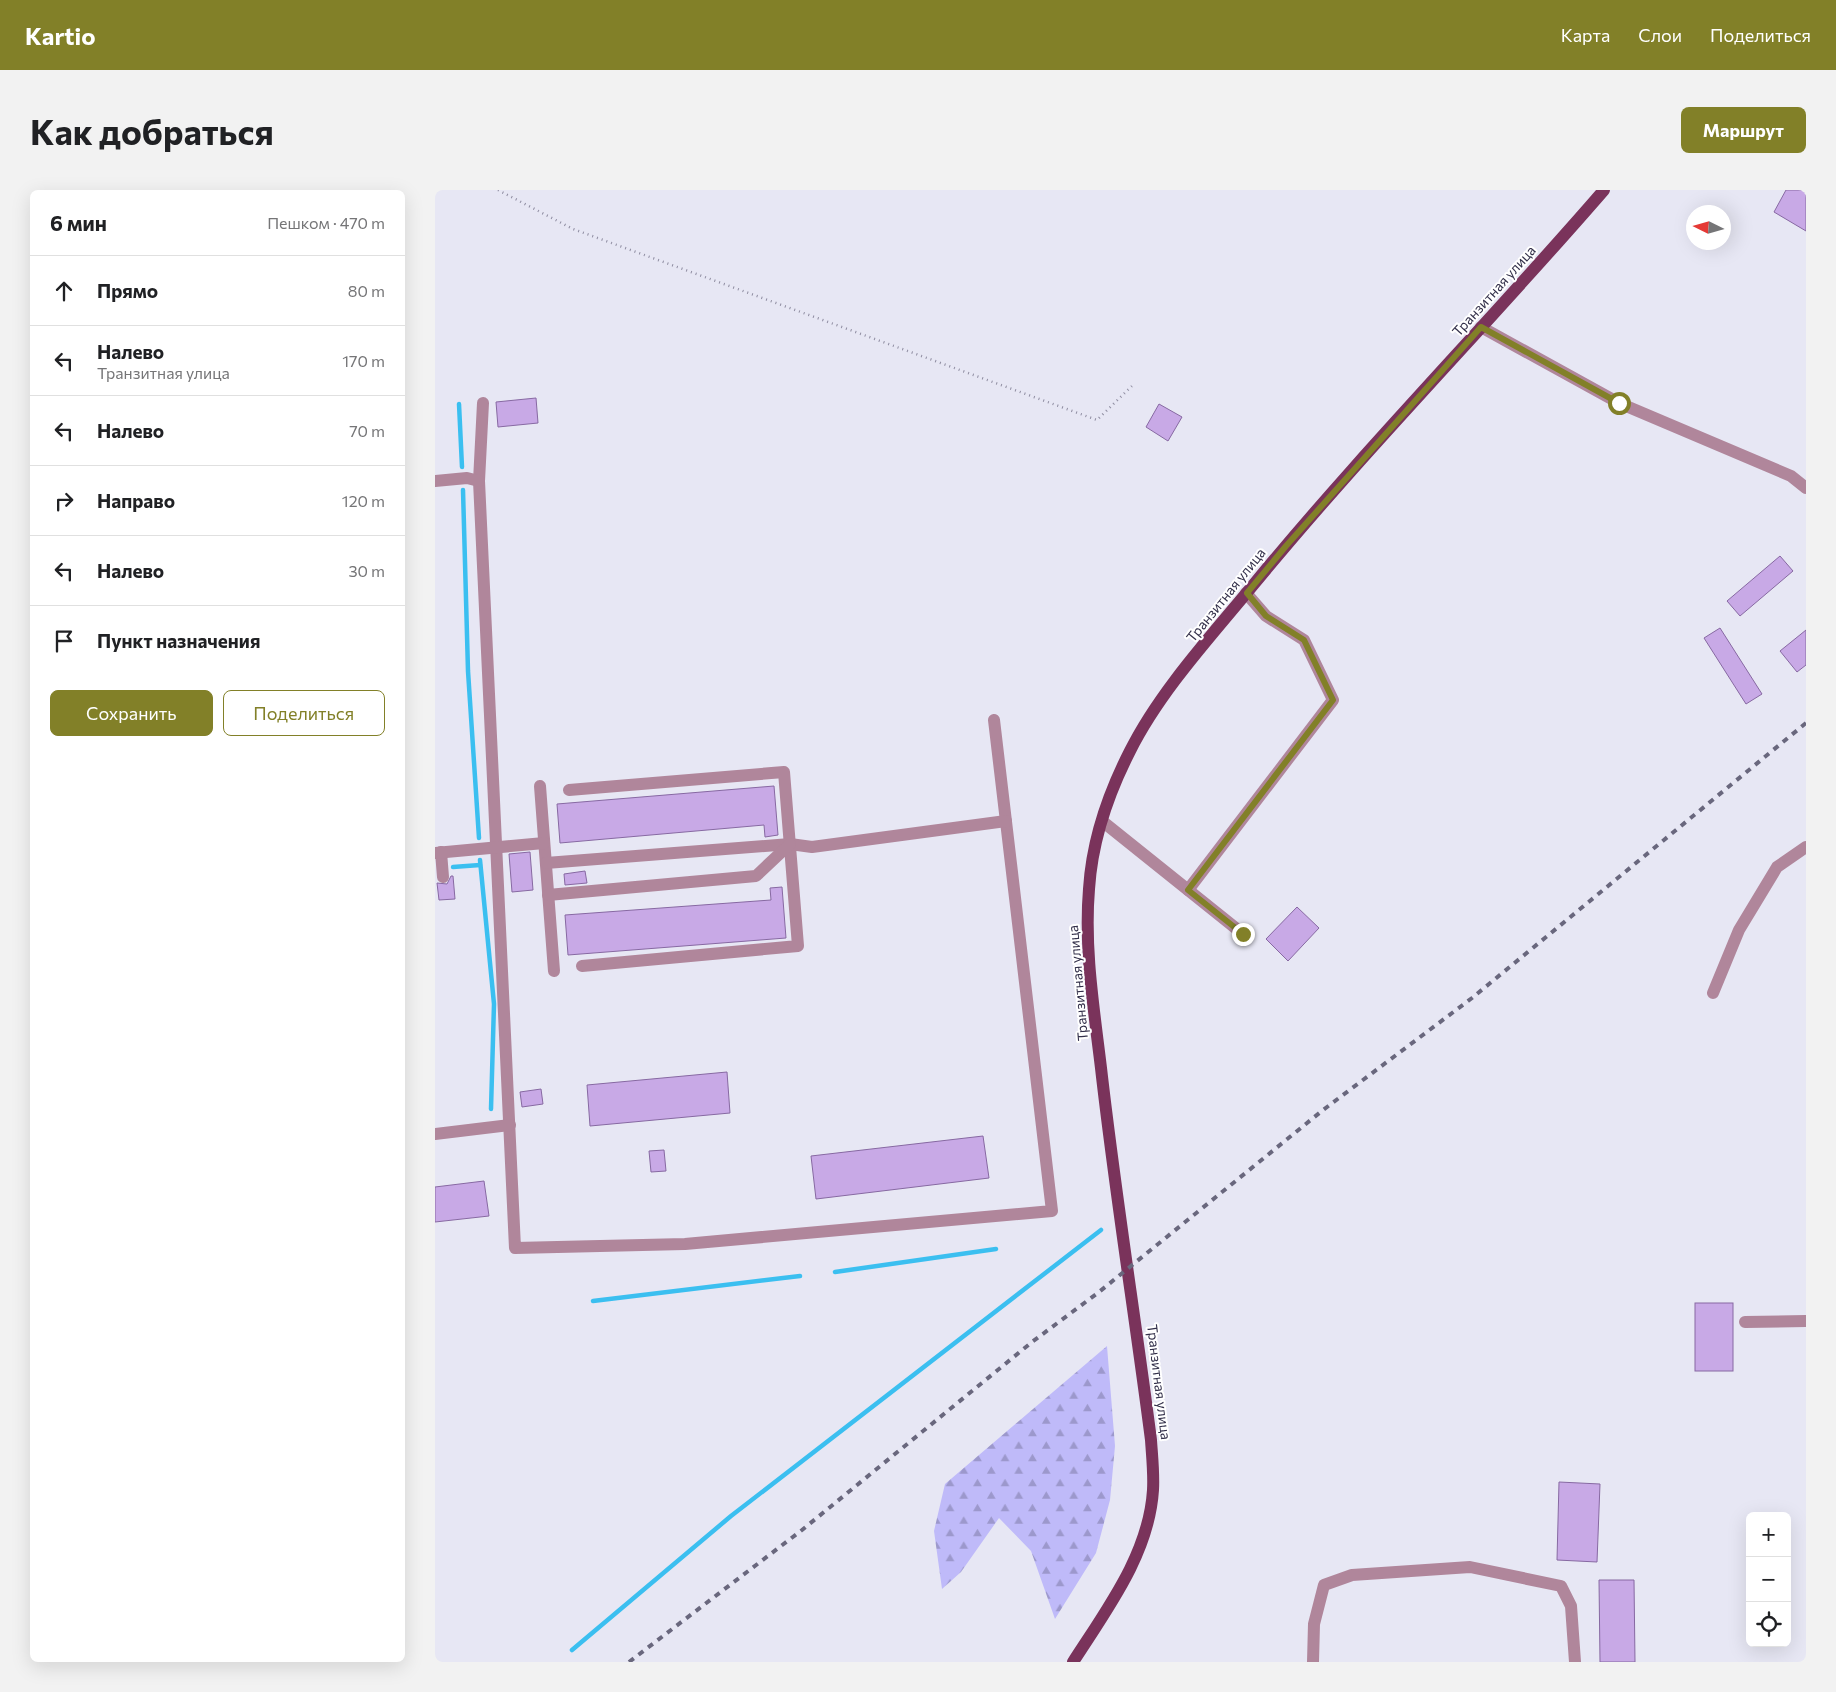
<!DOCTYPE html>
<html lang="ru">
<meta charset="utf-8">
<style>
:root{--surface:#fff;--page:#f2f2f2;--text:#202124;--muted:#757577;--line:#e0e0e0;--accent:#828028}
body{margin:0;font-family:Commissioner,sans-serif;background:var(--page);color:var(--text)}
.controls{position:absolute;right:15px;bottom:15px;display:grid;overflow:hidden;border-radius:8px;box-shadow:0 5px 20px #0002}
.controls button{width:45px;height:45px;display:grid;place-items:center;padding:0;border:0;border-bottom:1px solid var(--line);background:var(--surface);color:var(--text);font:25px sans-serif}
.compass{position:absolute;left:1251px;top:15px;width:45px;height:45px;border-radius:50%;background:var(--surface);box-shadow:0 5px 20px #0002;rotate:275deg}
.stop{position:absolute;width:15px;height:15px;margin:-11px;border:4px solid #828028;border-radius:50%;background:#fff}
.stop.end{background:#828028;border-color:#fff;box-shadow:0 1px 5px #0008}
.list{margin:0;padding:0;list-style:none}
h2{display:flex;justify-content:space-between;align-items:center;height:65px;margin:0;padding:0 20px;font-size:21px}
h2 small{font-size:16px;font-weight:400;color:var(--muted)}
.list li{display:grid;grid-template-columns:32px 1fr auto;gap:15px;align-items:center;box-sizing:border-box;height:70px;padding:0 20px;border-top:1px solid var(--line)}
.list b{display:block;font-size:19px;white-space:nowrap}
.list p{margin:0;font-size:16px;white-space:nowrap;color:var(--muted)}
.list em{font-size:16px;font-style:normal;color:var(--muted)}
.actions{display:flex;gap:10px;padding:15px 20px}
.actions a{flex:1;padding:11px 0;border:1px solid var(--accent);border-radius:8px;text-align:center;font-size:18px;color:var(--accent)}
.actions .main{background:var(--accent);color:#fff}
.icon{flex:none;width:28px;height:28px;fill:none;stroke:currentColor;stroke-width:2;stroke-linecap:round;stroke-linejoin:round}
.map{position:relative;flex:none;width:1371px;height:1472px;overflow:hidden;border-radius:8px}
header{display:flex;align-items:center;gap:30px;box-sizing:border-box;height:70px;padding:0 25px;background:var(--accent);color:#fff}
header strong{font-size:24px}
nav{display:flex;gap:28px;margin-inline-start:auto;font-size:18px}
.intro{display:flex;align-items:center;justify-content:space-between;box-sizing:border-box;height:120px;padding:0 30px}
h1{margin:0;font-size:35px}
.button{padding:12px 22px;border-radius:8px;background:var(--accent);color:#fff;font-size:18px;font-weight:700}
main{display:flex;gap:30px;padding:0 30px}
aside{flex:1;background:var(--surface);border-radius:8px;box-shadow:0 5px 20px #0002}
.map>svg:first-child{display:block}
.forest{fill:url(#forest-firs)}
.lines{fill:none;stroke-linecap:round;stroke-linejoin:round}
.stream{stroke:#3bbff0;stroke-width:4.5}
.building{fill:#c8a9e6;stroke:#8769a2}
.path{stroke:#8e8ca0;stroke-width:2.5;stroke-dasharray:1 4;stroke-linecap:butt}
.minor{stroke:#b0869b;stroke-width:12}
.major{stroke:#7a335b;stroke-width:12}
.rail{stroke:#69677d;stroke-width:4;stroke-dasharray:6 6;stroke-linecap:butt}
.route{stroke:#828028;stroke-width:6}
.labels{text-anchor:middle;stroke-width:4;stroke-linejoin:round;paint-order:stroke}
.street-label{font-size:14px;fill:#33304a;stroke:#fff}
</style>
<header>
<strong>Kartio</strong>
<nav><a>Карта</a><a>Слои</a><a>Поделиться</a></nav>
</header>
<div class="intro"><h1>Как добраться</h1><a class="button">Маршрут</a></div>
<main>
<aside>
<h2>6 мин<small>Пешком · 470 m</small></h2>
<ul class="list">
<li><svg class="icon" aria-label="ahead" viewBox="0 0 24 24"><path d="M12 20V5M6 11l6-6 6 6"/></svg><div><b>Прямо</b></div><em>80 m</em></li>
<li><svg class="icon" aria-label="left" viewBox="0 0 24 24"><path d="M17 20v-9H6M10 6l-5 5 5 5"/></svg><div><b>Налево</b><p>Транзитная улица</p></div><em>170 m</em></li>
<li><svg class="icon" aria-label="left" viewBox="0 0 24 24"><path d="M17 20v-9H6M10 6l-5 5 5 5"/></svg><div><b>Налево</b></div><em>70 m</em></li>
<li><svg class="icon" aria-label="right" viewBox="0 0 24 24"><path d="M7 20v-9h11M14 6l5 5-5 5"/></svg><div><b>Направо</b></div><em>120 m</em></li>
<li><svg class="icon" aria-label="left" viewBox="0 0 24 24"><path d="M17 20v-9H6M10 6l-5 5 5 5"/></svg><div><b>Налево</b></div><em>30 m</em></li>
<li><svg class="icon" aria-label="arrive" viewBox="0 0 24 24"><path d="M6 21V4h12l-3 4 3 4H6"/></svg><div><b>Пункт назначения</b></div></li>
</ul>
<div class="actions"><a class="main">Сохранить</a><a>Поделиться</a></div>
</aside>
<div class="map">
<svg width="1371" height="1472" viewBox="0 0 1371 1472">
<defs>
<pattern id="forest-firs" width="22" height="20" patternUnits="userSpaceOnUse" patternTransform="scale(1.25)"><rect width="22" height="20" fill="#bfbaf9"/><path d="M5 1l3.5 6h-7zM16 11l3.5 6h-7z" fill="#9c98cc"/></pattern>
</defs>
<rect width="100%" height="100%" fill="#e7e7f4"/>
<!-- forest -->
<path class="forest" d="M672,1156L680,1256L675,1310L661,1363L620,1429L596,1361L564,1328L526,1382L507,1399L499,1341L510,1294Z"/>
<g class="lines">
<!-- stream -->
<g class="stream">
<path d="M24,214L27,277"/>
<path d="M28,300L33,481L44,648"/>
<path d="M45,670L59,814L56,919"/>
<path d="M18,677L45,675"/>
<path d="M400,1082L561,1059"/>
<path d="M158,1111L365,1086"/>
<path d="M137,1460L296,1326L666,1040"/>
</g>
</g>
<!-- building -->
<g class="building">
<path d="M1351,0H1367L1371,3V41L1339,22Z"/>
<path d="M101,208L103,233L63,237L61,212Z"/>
<path d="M724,214L747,227L733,251L711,237Z"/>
<path d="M1345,366L1358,381L1305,426L1292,411Z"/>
<path d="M1285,438L1327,504L1311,514L1269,448Z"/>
<path d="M1371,440V475L1362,482L1345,461Z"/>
<path d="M339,596L343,645L330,647L329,635L125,653L122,614Z"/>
<path d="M95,662L98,700L77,702L74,664Z"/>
<path d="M150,681L152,693L130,695L129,684Z"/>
<path d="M16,686H18L20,709L4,710L2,693L12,694Z"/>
<path d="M347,697L351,748L133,765L130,725L336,710L335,698Z"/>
<path d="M862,717L884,738L853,771L831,749Z"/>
<path d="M292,882L295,923L155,936L152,895Z"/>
<path d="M106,899L108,914L87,917L85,902Z"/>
<path d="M548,946L554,988L381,1009L376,966Z"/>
<path d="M229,960L231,981L216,982L214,961Z"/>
<path d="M49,991L54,1026L0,1032V997Z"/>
<rect x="1260" y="1113" width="38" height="68"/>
<path d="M1124,1292L1165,1294L1162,1372L1122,1370Z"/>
<path d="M1164,1390H1199L1200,1472H1165Z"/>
</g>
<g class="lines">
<!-- path -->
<path class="path" d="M63,0L138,39L662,230L698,195"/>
<!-- minor -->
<g class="minor">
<path d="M1046,137L1184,213L1356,286L1371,298"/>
<path d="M48,213L44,291L80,1058L250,1054L617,1021L559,530"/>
<path d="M0,291L32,288L44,291"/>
<path d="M105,596L119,781"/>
<path d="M134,600L349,582L363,756L147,776"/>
<path d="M667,631L808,744"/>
<path d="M6,662L8,687"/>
<path d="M0,663L109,653"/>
<path d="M111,673L355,654L377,657L571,631"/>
<path d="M753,700L898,510L869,450L831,426L811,403"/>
<path d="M113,705L321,686L355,654"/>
<path d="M1278,803L1304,740L1342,677L1371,657"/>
<path d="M0,944L75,935"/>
<path d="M1310,1132L1371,1131"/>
<path d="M878,1472L879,1434L889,1395L917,1385L1035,1377L1126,1396L1136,1416L1140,1472"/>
</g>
<!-- major -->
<path class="major" d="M638,1472C672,1419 714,1364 718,1300C719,1283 717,1266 716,1250C700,1126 680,1002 666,878C659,819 649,759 654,699C657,651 673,604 695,561C725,501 777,445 819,394C931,258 1054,133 1169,0"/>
<!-- rail -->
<path class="rail" d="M194,1472L367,1340L597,1152L664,1102L888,920L1037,808L1371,533"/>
</g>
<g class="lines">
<!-- route -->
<path class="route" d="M808,744L753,700L898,510L869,450L831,426L812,403L851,356L1046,137L1184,213"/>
</g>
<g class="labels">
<!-- street labels -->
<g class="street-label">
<text transform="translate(1059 101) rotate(-48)" y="5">Транзитная улица</text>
<text transform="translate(791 405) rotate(-51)" y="5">Транзитная улица</text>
<text transform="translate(643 793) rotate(-95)" y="5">Транзитная улица</text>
<text transform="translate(724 1192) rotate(83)" y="5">Транзитная улица</text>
</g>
</g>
</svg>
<div class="controls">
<button>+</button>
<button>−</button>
<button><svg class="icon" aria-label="locate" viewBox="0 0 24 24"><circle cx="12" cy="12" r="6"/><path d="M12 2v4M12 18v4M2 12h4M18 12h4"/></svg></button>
</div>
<svg class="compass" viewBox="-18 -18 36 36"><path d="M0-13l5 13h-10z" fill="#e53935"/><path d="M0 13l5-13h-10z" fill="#757577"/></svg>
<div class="stop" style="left:1184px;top:213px"></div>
<div class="stop end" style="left:808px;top:744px"></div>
</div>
</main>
